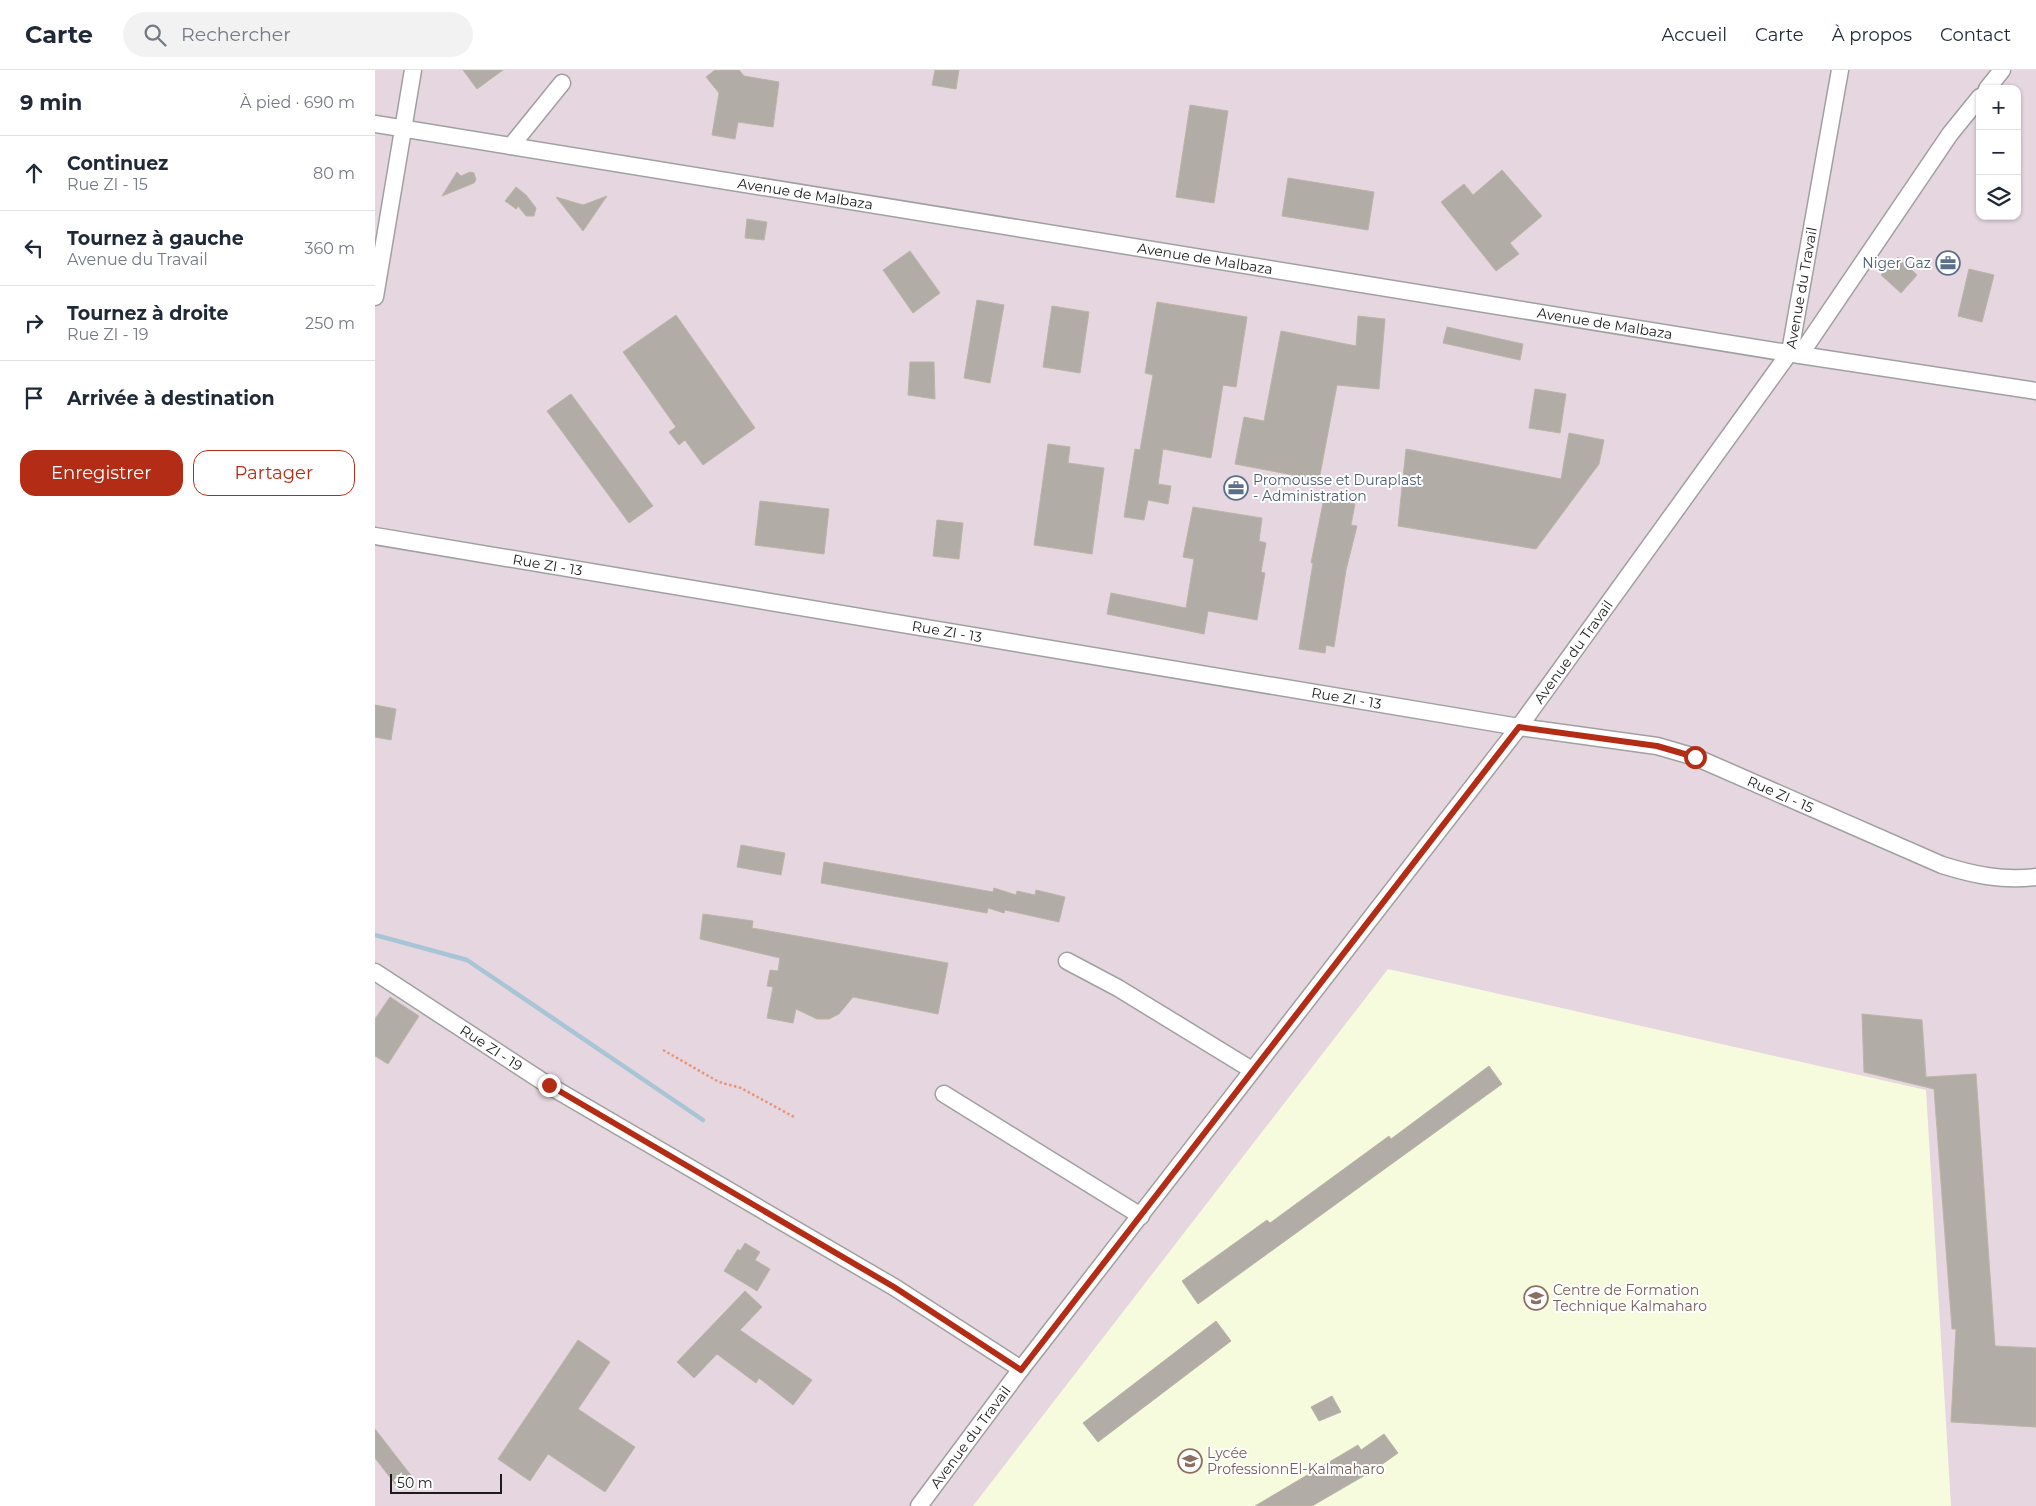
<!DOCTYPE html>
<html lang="fr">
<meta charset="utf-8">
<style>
:root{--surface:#fff;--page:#f2f2f3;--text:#1f2937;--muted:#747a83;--line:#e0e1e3;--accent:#b32d16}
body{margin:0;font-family:Montserrat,sans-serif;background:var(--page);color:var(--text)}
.controls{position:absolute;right:15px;top:15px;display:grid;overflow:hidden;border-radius:10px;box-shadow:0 1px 4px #0004}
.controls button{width:45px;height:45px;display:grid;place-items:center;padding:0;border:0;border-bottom:1px solid var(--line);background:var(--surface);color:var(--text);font:25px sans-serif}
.scale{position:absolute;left:15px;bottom:12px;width:112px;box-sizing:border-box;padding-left:5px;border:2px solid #1c1c1c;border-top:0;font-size:14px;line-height:18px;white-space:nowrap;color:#1c1c1c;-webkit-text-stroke:4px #fff;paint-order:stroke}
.stop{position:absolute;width:15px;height:15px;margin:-11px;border:4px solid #b32d16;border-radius:50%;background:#fff}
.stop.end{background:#b32d16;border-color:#fff;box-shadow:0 1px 5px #0008}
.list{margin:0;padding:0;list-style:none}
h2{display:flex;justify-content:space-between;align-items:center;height:65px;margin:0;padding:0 20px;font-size:21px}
h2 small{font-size:16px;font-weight:400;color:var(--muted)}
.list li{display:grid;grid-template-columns:32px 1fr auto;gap:15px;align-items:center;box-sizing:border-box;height:75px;padding:0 20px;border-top:1px solid var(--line)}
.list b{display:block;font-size:19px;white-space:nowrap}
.list p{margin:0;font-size:16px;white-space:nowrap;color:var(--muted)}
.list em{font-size:16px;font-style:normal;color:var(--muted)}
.actions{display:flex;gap:10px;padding:15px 20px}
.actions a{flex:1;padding:11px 0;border:1px solid var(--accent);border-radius:15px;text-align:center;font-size:18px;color:var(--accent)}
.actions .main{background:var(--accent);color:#fff}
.icon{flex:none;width:28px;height:28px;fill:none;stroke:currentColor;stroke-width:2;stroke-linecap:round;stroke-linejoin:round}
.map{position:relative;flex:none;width:1661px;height:1436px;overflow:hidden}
header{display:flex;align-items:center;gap:30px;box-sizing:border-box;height:70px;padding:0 25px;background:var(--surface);border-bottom:1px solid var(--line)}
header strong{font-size:24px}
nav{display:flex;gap:28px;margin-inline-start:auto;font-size:18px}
.search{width:350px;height:45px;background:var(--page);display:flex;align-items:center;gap:12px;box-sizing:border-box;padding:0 18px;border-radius:28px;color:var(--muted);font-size:19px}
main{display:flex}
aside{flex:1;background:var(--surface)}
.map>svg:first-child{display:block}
.industrial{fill:#e5d6e0;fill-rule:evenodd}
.education{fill:#f7fbde}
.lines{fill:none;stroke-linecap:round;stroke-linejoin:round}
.stream{stroke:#a8c5d6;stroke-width:4.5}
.building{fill:#b1ada6;stroke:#bcb4a7}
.minor-casing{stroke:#a0a0a0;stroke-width:19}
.path{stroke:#ea9477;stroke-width:2.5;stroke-dasharray:2.5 2.5;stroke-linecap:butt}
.minor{stroke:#fff;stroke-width:16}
.route{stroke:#b32d16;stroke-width:6}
.labels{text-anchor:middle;stroke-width:4;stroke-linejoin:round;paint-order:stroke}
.street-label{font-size:14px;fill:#1c1c1c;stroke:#fff}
.service-label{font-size:14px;fill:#4e5e75;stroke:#fff;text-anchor:end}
.education-label{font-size:14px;fill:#785e54;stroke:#fff;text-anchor:start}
</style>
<header>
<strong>Carte</strong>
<div class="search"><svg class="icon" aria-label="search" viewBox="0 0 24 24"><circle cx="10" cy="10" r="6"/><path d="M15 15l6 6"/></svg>Rechercher</div>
<nav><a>Accueil</a><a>Carte</a><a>À propos</a><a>Contact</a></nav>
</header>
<main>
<aside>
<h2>9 min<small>À pied · 690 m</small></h2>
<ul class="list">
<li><svg class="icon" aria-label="ahead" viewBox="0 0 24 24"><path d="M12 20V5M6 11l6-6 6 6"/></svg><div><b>Continuez</b><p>Rue ZI - 15</p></div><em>80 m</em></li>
<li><svg class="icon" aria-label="left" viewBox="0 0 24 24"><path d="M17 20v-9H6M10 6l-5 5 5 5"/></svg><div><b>Tournez à gauche</b><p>Avenue du Travail</p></div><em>360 m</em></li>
<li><svg class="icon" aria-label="right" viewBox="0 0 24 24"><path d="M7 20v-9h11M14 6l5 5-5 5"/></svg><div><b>Tournez à droite</b><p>Rue ZI - 19</p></div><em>250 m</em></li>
<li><svg class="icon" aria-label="arrive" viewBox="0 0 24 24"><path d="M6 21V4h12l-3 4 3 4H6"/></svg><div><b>Arrivée à destination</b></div></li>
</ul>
<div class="actions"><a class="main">Enregistrer</a><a>Partager</a></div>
</aside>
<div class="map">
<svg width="1661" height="1436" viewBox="0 0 1661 1436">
<rect width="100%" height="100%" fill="#edebe3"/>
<!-- industrial -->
<path class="industrial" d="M0,0H1661V1436H0ZM1605,19H1642V146H1605Z"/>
<!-- education -->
<path class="education" d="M1013,899L1551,1020L1576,1436H598Z"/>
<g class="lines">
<!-- stream -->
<path class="stream" d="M0,865L92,890L328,1050"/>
</g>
<!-- building -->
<g class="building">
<path d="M88,0H128L102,19Z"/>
<path d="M340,0H364L369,6L404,12L398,57L363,52L360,69L337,65L344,23L331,7Z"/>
<path d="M560,0H584L581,19L557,15Z"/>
<path d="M815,35L853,41L839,133L801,127Z"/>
<path d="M1127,100L1167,146L1135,173L1144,184L1121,201L1066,132L1089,114L1098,125Z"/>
<path d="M82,102L86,106L95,102L99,103L101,110L99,113L67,126Z"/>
<path d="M913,108L999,122L993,160L907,146Z"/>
<path d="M141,117L151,125L161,138L159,146H151L143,136L141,139L130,131Z"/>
<path d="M232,126L208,161L181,127L208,135Z"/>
<path d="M372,149L392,152L389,170L370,168Z"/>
<path d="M535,181L565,223L538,243L508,200Z"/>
<path d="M1523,187L1542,205L1526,223L1506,205Z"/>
<path d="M1594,199L1619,205L1607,252L1583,246Z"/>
<path d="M602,230L629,235L615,313L589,308Z"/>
<path d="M782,232L872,247L861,317L848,315L836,388L788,379L783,414L796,416L793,434L773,430L769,450L749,447L760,379L765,380L778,305L770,303Z"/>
<path d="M677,236L714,242L705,303L668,297Z"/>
<path d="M301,245L380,358L328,395L310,370L304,375L294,362L301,357L248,282Z"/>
<path d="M983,246L1010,249L1004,319L962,315L944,410L860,394L869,347L889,351L906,261L981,276Z"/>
<path d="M1072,257L1148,274L1145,290L1068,273Z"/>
<path d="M535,292H559L560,329L533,325Z"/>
<path d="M1160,319L1191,324L1185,363L1154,358Z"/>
<path d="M196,324L278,436L254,453L172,341Z"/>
<path d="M1194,363L1229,370L1224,394L1161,479L1023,456L1031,379L1186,409Z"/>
<path d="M673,374L695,377L693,393L729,398L717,484L659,475Z"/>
<path d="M949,428L980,434L976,455L982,456L971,500L959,577L951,575L950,583L924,579L938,493H936Z"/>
<path d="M385,431L454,439L449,484L380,475Z"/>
<path d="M818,437L887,448L884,471L891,473L886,502L890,503L882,550L833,541L829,564L732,544L736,523L811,538L819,489L808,487Z"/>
<path d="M562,450L588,453L584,489L558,486Z"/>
<path d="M0,635L21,639L16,670L0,667Z"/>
<path d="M366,775L410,783L406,805L362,797Z"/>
<path d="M449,792L618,822L619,818L641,825L642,821L660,825L661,820L690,827L684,852L630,840L629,843L613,838L612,843L446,813Z"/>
<path d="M328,844L378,851L377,858L573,893L563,944L478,927L464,944L454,949H442L421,939L418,953L392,948L398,917L392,916L395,900L403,901L405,888L325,869Z"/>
<path d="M15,927L44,946L13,994L0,986V949Z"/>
<path d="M1487,944L1547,950L1551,1007L1601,1004L1620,1276L1661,1278V1357L1576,1352L1581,1259H1577L1559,1019L1489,1002Z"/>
<path d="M1114,996L1127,1014L823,1234L807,1211L892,1150L895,1153L1014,1066L1016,1069Z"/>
<path d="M370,1173L385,1182L380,1190L395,1199L382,1221L349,1201L363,1179L365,1181Z"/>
<path d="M370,1221L387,1237L365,1260L437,1310L418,1335L384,1308L381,1313L342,1284L319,1308L302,1292Z"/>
<path d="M841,1251L856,1271L723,1372L708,1353Z"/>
<path d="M203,1270L235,1292L203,1339L260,1377L230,1422L173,1384L155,1411L123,1389Z"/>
<path d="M957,1326L966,1342L944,1351L936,1337Z"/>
<path d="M0,1359L38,1408L24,1419L0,1388Z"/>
<path d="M1009,1364L1023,1383L999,1400L937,1436H880L983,1375L986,1380Z"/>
</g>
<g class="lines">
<!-- minor casing -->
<g class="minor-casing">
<g id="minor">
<path d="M1612,19L1627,0"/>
<path id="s1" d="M0,54L1425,285L1661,321"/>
<path d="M136,76L187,13"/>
<path d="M0,227L38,0"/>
<path d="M1425,285L1575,64L1605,27"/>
<path id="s2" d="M0,466L1144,657L1282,676L1320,687L1567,795C1599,805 1627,811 1661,807"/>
<path d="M692,891L743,918L877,1000"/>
<path id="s3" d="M0,902L173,1015L519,1217L646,1299"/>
<path d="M569,1024L766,1146"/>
<path id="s4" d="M544,1436L646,1299L1144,657L1415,282L1465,0"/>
</g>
</g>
<!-- path -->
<path class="path" d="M288,980L344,1012L366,1018L419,1047"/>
<!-- minor -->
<use href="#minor" class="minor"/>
</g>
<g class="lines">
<!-- route -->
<path class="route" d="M174,1015L519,1217L646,1300L1144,657L1282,676L1320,687"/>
</g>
<!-- icons -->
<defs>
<g id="office-ring" transform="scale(1.25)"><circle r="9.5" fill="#fff" stroke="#5c6f8a" stroke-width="1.5"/><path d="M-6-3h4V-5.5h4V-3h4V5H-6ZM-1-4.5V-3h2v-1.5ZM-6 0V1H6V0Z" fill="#5c6f8a"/></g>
<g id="university-ring" transform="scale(1.25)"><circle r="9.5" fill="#fff" stroke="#8d6e63" stroke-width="1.5"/><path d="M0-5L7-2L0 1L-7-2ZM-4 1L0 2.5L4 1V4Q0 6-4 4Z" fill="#8d6e63"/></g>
<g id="school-ring" transform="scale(1.25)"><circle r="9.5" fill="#fff" stroke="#8d6e63" stroke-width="1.5"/><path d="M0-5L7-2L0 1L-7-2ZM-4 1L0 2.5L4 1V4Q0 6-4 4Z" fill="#8d6e63"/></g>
</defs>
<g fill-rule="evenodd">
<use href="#office-ring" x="1573" y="193"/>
<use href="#office-ring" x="861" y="418"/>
<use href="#university-ring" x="1161" y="1228"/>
<use href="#school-ring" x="815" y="1391"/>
</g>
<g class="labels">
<!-- street labels -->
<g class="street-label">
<text dy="5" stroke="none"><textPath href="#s1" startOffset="436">Avenue de Malbaza</textPath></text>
<text dy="5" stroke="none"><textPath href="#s1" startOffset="841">Avenue de Malbaza</textPath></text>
<text dy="5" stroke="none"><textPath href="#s4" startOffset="1511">Avenue du Travail</textPath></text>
<text dy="5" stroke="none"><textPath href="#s1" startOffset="1246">Avenue de Malbaza</textPath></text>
<text dy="5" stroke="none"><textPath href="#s2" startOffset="175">Rue ZI - 13</textPath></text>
<text dy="5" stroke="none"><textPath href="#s2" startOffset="580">Rue ZI - 13</textPath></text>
<text dy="5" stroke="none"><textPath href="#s4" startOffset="1076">Avenue du Travail</textPath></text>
<text dy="5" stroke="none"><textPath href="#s2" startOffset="985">Rue ZI - 13</textPath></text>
<text dy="5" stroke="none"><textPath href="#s2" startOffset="1432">Rue ZI - 15</textPath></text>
<text dy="5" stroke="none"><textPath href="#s3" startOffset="139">Rue ZI - 19</textPath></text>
<text dy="5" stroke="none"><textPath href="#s4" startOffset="86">Avenue du Travail</textPath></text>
</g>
<!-- service labels -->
<g class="service-label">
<text x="1556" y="198">Niger Gaz</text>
<text x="878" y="415" text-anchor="start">Promousse et Duraplast<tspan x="878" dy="16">- Administration</tspan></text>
</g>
<!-- education labels -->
<g class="education-label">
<text x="1178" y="1225">Centre de Formation<tspan x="1178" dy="16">Technique Kalmaharo</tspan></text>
<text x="832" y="1388">Lycée<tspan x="832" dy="16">ProfessionnEl-Kalmaharo</tspan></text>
</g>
</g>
</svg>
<div class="controls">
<button>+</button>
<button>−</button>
<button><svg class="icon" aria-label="layers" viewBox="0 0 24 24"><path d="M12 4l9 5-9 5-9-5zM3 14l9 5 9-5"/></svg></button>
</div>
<div class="scale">50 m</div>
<div class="stop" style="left:1320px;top:687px"></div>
<div class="stop end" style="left:174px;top:1015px"></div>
</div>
</main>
